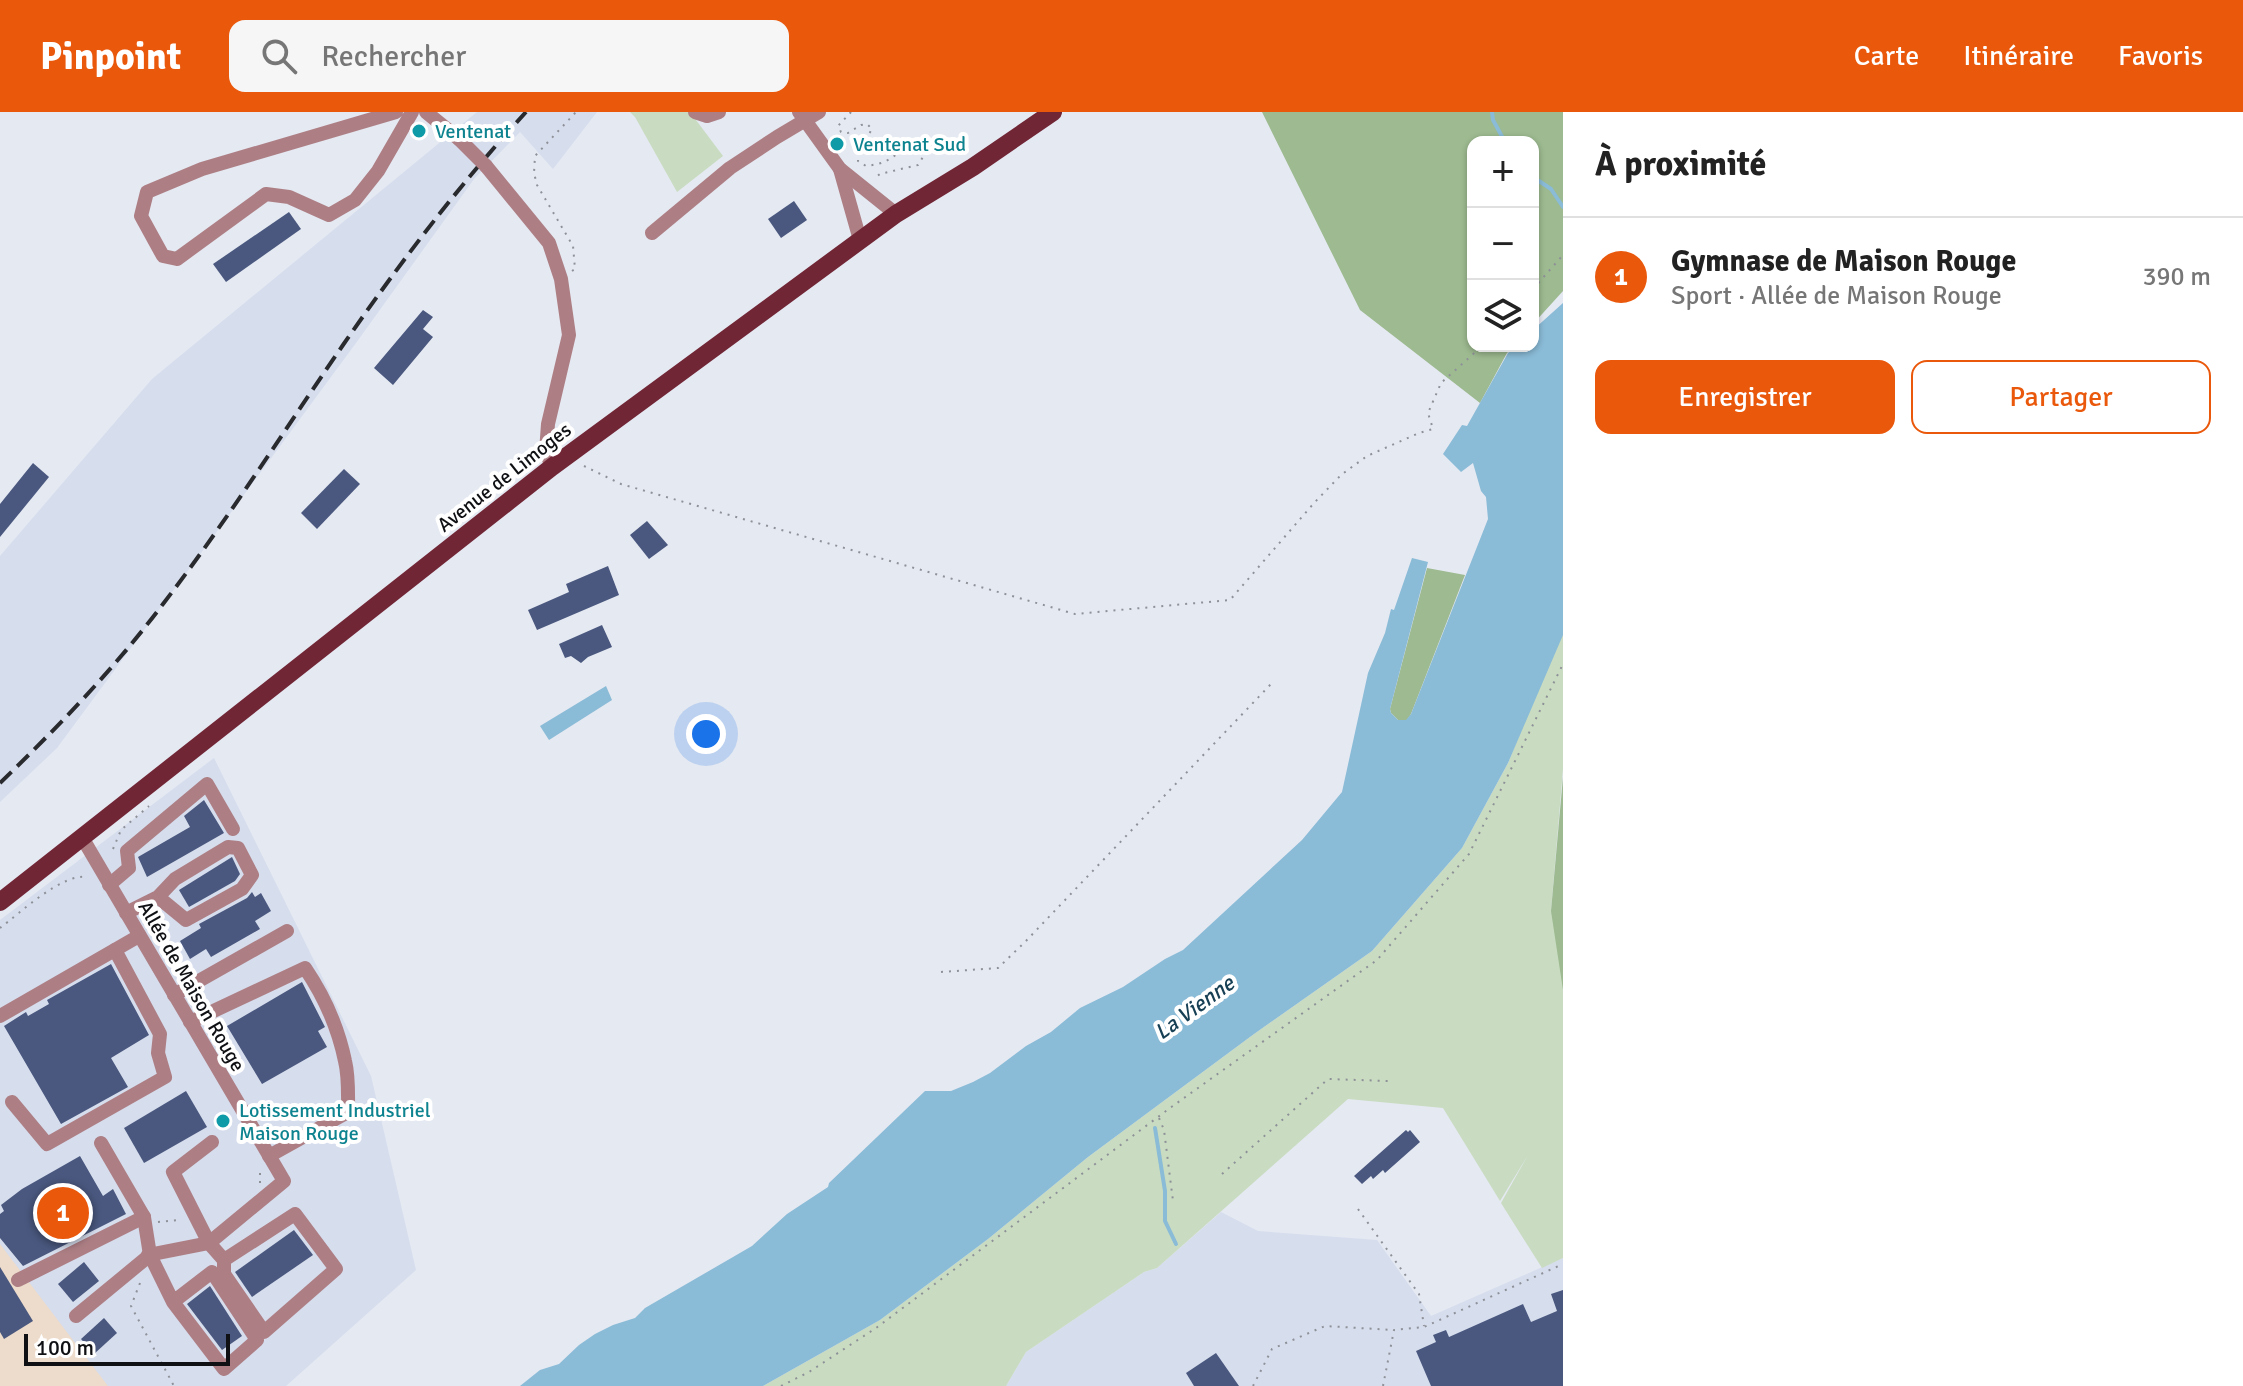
<!DOCTYPE html>
<html lang="fr">
<meta charset="utf-8">
<style>
:root{--surface:#fff;--page:#f6f6f6;--text:#222;--muted:#767676;--line:#e0e0e0;--accent:#ea580c}
body{margin:0;font-family:Signika,sans-serif;background:var(--page);color:var(--text)}
.controls{position:absolute;right:24px;top:24px;display:grid;overflow:hidden;border-radius:16px;box-shadow:0 2px 6px #0004}
.controls button{width:72px;height:72px;display:grid;place-items:center;padding:0;border:0;border-bottom:2px solid var(--line);background:var(--surface);color:var(--text);font:40px sans-serif}
.scale{position:absolute;left:24px;bottom:20px;width:206px;box-sizing:border-box;padding-left:8px;border:4px solid #0f1013;border-top:0;font-size:22px;line-height:28px;white-space:nowrap;color:#0f1013;-webkit-text-stroke:6px #fff;paint-order:stroke}
.you{position:absolute;left:706px;top:622px;width:28px;height:28px;margin:-20px;border:6px solid #fff;border-radius:50%;background:#1a73e8;box-shadow:0 0 0 12px #1a73e833}
.badge{display:grid;place-items:center;width:52px;height:52px;border-radius:50%;background:var(--accent);color:#fff;font-size:26px;font-weight:700}
.pin{position:absolute;translate:-50% -50%;border:4px solid #fff;box-shadow:0 2px 8px #0006}
.list{margin:0;padding:0;list-style:none}
h2{display:flex;justify-content:space-between;align-items:center;height:104px;margin:0;padding:0 32px;font-size:34px}
h2 small{font-size:26px;font-weight:400;color:var(--muted)}
.list li{display:grid;grid-template-columns:52px 1fr auto;gap:24px;align-items:center;box-sizing:border-box;height:120px;padding:0 32px;border-top:2px solid var(--line)}
.list b{display:block;font-size:30px;white-space:nowrap}
.list p{margin:0;font-size:26px;white-space:nowrap;color:var(--muted)}
.list em{font-size:26px;font-style:normal;color:var(--muted)}
.actions{display:flex;gap:16px;padding:24px 32px}
.actions a{flex:1;padding:18px 0;border:2px solid var(--accent);border-radius:16px;text-align:center;font-size:28px;color:var(--accent)}
.actions .main{background:var(--accent);color:#fff}
.icon{flex:none;width:44px;height:44px;fill:none;stroke:currentColor;stroke-width:2;stroke-linecap:round;stroke-linejoin:round}
.map{position:relative;flex:none;width:1563px;height:1274px;overflow:hidden}
header{display:flex;align-items:center;gap:48px;box-sizing:border-box;height:112px;padding:0 40px;background:var(--accent);color:#fff}
header strong{font-size:38px}
nav{display:flex;gap:44px;margin-inline-start:auto;font-size:28px}
.search{width:560px;height:72px;background:var(--page);display:flex;align-items:center;gap:20px;box-sizing:border-box;padding:0 28px;border-radius:16px;color:var(--muted);font-size:30px}
main{display:flex}
aside{flex:1;background:var(--surface)}
.map>svg:first-child{display:block}
.built{fill:#d6dded}
.education{fill:#eddccb}
.green{fill:#c9dcc1}
.forest{fill:#9dba90}
.water{fill:#8abbd7}
.lines{fill:none;stroke-linecap:round;stroke-linejoin:round}
.stream{stroke:#8abbd7;stroke-width:4}
.building{fill:#4a587f}
.path{stroke:#8f9198;stroke-width:2;stroke-dasharray:2 6;stroke-linecap:butt}
.minor{stroke:#ad7f85;stroke-width:14}
.major{stroke:#712636;stroke-width:18}
.rail{stroke:#292a2e;stroke-width:4;stroke-dasharray:16 8;stroke-linecap:butt}
.minor-bridge{stroke:#ad7f85;stroke-width:14}
.culture-dot{fill:#0f9aa8;stroke:#fff;stroke-width:3}
.labels{text-anchor:middle;stroke-width:8;stroke-linejoin:round;paint-order:stroke}
.culture-label{font-size:20px;fill:#0d838f;stroke:#fff;text-anchor:start}
.street-label{font-size:20px;fill:#0f1013;stroke:#fff}
.water-label{font-size:22px;font-style:italic;fill:#184055;stroke:#fff}
</style>
<header>
<strong>Pinpoint</strong>
<div class="search"><svg class="icon" aria-label="search" viewBox="0 0 24 24"><circle cx="10" cy="10" r="6"/><path d="M15 15l6 6"/></svg>Rechercher</div>
<nav><a>Carte</a><a>Itinéraire</a><a>Favoris</a></nav>
</header>
<main>
<div class="map">
<svg width="1563" height="1274" viewBox="0 0 1563 1274">
<rect width="100%" height="100%" fill="#e5e9f2"/>
<!-- built -->
<g class="built">
<path d="M477,0H597L553,57L520,20L474,67L356,231L57,636L0,690V444L152,267Z"/>
<path d="M214,646L371,964L416,1158L286,1274H0V808Z"/>
<path d="M1221,1100L1258,1119L1377,1128L1431,1204L1563,1146V1274H1006L1026,1240L1144,1160L1157,1156Z"/>
</g>
<!-- education -->
<path class="education" d="M0,1132L85,1244L108,1274H0Z"/>
<!-- green -->
<g class="green">
<path d="M630,0H690L723,44L677,80L635,5Z"/>
<path d="M1563,515V657L1551,799L1563,822V1146L1542,1156L1501,1091L1528,1043L1500,1089L1443,996L1348,987L1157,1156L1144,1160L1026,1240L1006,1274H763L880,1208L988,1127L1088,1045L1254,922L1372,839L1462,736L1508,651Z"/>
</g>
<!-- forest -->
<g class="forest">
<path d="M1262,0H1563V179L1533,212V30H1473V234H1514L1507,241L1480,291L1360,198Z"/>
<path d="M1427,456L1465,463L1411,602L1407,608H1398L1391,601L1390,597Z"/>
<path d="M1563,665V878L1551,799Z"/>
</g>
<!-- water -->
<g class="water">
<path d="M1563,191V523L1508,651L1462,736L1372,839L1254,922L1088,1045L988,1127L880,1208L763,1274H520L540,1258L559,1252L579,1233L595,1222L613,1213L635,1206L645,1196L752,1134L787,1102L828,1075L829,1071L925,979H951L973,970L990,961L1026,934L1051,920L1080,896L1123,875L1165,847L1183,838L1302,728L1342,680L1368,561L1385,521L1391,497L1394,498L1412,446L1428,450L1390,597L1391,601L1398,608H1406L1411,602L1488,407L1486,385L1481,379L1473,351L1461,360L1443,342L1462,313L1467,314L1508,241L1515,234H1533V218Z"/>
<path d="M606,574L612,588L549,628L540,614Z"/>
</g>
<g class="lines">
<!-- stream -->
<g class="stream">
<path d="M1492,0L1493,8L1505,30"/>
<path d="M1533,65L1551,77L1563,95"/>
<path d="M1155,1016L1165,1079V1109L1176,1132"/>
</g>
</g>
<!-- building -->
<g class="building">
<path d="M794,89L807,108L781,126L768,107Z"/>
<path d="M289,100L301,117L226,170L213,152Z"/>
<path d="M423,198L433,205L423,217L433,225L393,273L374,256Z"/>
<path d="M33,351L49,365L0,425V392Z"/>
<path d="M344,357L360,372L317,417L301,401Z"/>
<path d="M647,409L668,433L649,447L630,423Z"/>
<path d="M608,454L619,483L537,518L528,498L569,480L566,472Z"/>
<path d="M602,513L612,535L588,545L581,551L571,544L565,546L559,532Z"/>
<path d="M204,688L224,721L147,765L138,745L190,715L184,704Z"/>
<path d="M232,745L240,762L235,769L189,795L179,778Z"/>
<path d="M252,780L255,785L261,781L271,799L255,809L260,817L211,845L206,837L190,847L180,829L201,816L199,812L247,786Z"/>
<path d="M111,852L149,923L111,946L128,975L61,1012L4,914L26,900L28,904L49,892L47,888Z"/>
<path d="M302,870L325,915L318,919L327,935L262,972L227,914Z"/>
<path d="M186,979L207,1015L144,1051L124,1016Z"/>
<path d="M1406,1018L1408,1020L1410,1018L1420,1030L1385,1061L1383,1058L1373,1067L1371,1064L1362,1072L1354,1064Z"/>
<path d="M80,1044L103,1084L113,1077L126,1102L23,1154L0,1126V1102L4,1099L1,1093L22,1077Z"/>
<path d="M294,1118L313,1143L252,1185L235,1160Z"/>
<path d="M84,1150L99,1169L73,1190L58,1172Z"/>
<path d="M0,1155L33,1209L4,1227L0,1220Z"/>
<path d="M210,1174L242,1224L222,1238L187,1192Z"/>
<path d="M1563,1178V1274H1431L1416,1239L1436,1230L1433,1223L1446,1218L1449,1225L1523,1192L1531,1210L1557,1199L1551,1182Z"/>
<path d="M104,1206L117,1221L94,1242L81,1227Z"/>
<path d="M1216,1241L1239,1274H1194L1186,1261Z"/>
</g>
<g class="lines">
<!-- path -->
<g class="path">
<path d="M851,0L838,14L841,20L848,21L861,13L867,12L872,17L858,41V49L866,54C873,53 880,52 886,49C898,43 907,31 922,37L923,45L918,53L880,62L875,66"/>
<path d="M572,159L575,157L573,134L537,73L534,61L535,44L576,0"/>
<path d="M1533,177L1563,143"/>
<path d="M584,354L621,372L1075,502L1230,488L1314,391L1341,363L1367,344L1419,321L1433,317L1428,301L1441,271L1482,234"/>
<path d="M113,737L121,718L149,694"/>
<path d="M0,816C20,801 62,761 87,765"/>
<path d="M941,860L998,856L1025,830L1271,572"/>
<path d="M1159,1006L1164,1018L1173,1089"/>
<path d="M1222,1062L1328,967L1389,969"/>
<path d="M260,1071V1058"/>
<path d="M1358,1097L1419,1182L1424,1214"/>
<path d="M158,1110L180,1108"/>
<path d="M140,1171L131,1194L174,1274"/>
<path d="M781,1274L809,1260L876,1216L1170,996L1377,848L1469,742L1563,552"/>
<path d="M1253,1274L1272,1237L1325,1214L1393,1218"/>
<path d="M1383,1274L1394,1218L1424,1215L1563,1152"/>
</g>
<!-- minor -->
<g class="minor">
<path d="M396,0L202,57L147,80L141,104L163,144L177,147L266,82L289,85L329,103L355,88L378,59L412,0"/>
<path d="M426,0L459,27"/>
<path d="M695,0L707,4L719,0"/>
<path d="M799,0L840,57L896,102"/>
<path d="M486,54L549,131L561,167L569,223L548,312L546,340L552,355"/>
<path d="M840,57L860,128"/>
<path d="M652,121L730,56L777,25L819,0"/>
<path d="M83,727L284,1069L209,1131L148,1143"/>
<path d="M109,773L129,756L127,739L207,672L233,717"/>
<path d="M126,801L158,785L175,767L228,735L238,736L252,763L242,777L186,808L158,785"/>
<path d="M174,883L287,819"/>
<path d="M0,904L139,824"/>
<path d="M190,910L305,856C324,884 338,915 345,949C349,965 348,983 348,1000L269,1044"/>
<path d="M12,990L47,1032L165,965L158,941L160,922L115,838"/>
<path d="M212,1030L173,1060L209,1131L224,1148L295,1102L336,1157L264,1220L224,1162V1148"/>
<path d="M101,1031L144,1105L150,1143L173,1190L224,1257L257,1228L212,1160L173,1190"/>
<path d="M18,1168L144,1105"/>
<path d="M76,1204L150,1143"/>
</g>
<!-- major -->
<path class="major" d="M0,790L552,355L896,102L973,55L1053,0"/>
<!-- rail -->
<path class="rail" d="M0,671C58,615 114,557 163,492C227,409 283,320 343,233C399,152 459,73 526,0"/>
<!-- minor-bridge -->
<path class="minor-bridge" d="M459,27L486,54"/>
</g>
<!-- markers -->
<g class="culture-dot">
<circle cx="419" cy="19" r="8"/>
<circle cx="837" cy="32" r="8"/>
<circle cx="223" cy="1009" r="8"/>
</g>
<g class="labels">
<!-- culture labels -->
<g class="culture-label">
<text x="435" y="26">Ventenat</text>
<text x="853" y="39">Ventenat Sud</text>
<text x="239" y="1005">Lotissement Industriel<tspan x="239" dy="23">Maison Rouge</tspan></text>
</g>
<!-- street labels -->
<g class="street-label">
<text transform="translate(504 365) rotate(-38)" y="7">Avenue de Limoges</text>
<text transform="translate(192 874) rotate(60)" y="7">Allée de Maison Rouge</text>
</g>
<!-- water labels -->
<g class="water-label">
<text transform="translate(1194 895) rotate(-36)" y="8">La Vienne</text>
</g>
</g>
</svg>
<div class="controls">
<button>+</button>
<button>−</button>
<button><svg class="icon" aria-label="layers" viewBox="0 0 24 24"><path d="M12 4l9 5-9 5-9-5zM3 14l9 5 9-5"/></svg></button>
</div>
<div class="scale">100 m</div>
<div class="you"></div>
<div class="pin badge" style="left:63px;top:1101px">1</div>
</div>
<aside>
<h2>À proximité<small></small></h2>
<ul class="list">
<li><span class="badge">1</span><div><b>Gymnase de Maison Rouge</b><p>Sport · Allée de Maison Rouge</p></div><em>390 m</em></li>
</ul>
<div class="actions"><a class="main">Enregistrer</a><a>Partager</a></div>
</aside>
</main>
